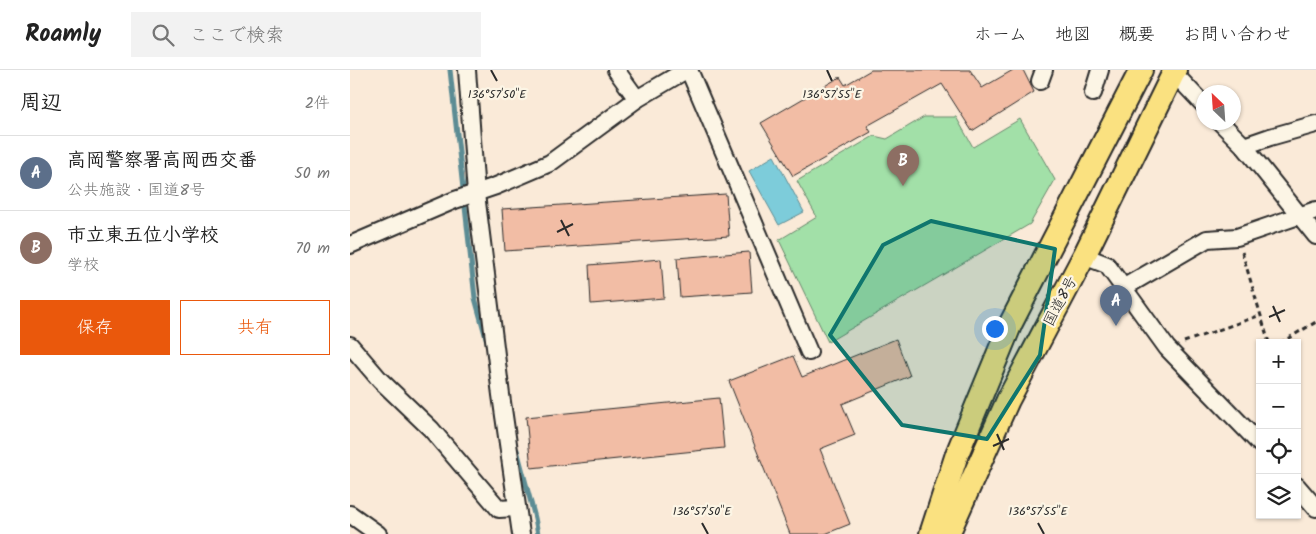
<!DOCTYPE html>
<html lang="ja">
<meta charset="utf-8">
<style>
:root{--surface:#fff;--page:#f2f2f2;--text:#222;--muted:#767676;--line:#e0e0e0;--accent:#ea580c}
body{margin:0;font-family:Kalam,"Klee One",sans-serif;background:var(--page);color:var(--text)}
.controls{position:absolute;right:15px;bottom:15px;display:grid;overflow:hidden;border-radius:0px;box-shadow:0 1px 4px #0004}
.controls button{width:45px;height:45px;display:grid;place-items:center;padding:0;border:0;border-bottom:1px solid var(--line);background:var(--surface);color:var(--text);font:25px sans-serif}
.compass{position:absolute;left:846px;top:15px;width:45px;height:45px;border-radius:50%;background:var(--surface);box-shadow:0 1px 4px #0004;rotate:335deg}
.you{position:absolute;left:644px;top:258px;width:18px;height:18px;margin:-12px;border:4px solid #fff;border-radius:50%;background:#1a73e8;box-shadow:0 0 0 8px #1a73e833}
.badge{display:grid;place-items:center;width:32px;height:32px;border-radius:50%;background:var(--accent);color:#fff;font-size:16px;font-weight:700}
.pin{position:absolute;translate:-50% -41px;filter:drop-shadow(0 1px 2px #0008)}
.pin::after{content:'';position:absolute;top:26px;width:18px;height:15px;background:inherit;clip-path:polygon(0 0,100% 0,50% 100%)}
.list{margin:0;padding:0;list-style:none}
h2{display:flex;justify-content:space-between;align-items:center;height:65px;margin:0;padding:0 20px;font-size:21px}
h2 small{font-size:16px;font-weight:400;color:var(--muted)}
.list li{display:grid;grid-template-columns:32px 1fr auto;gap:15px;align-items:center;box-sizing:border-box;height:75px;padding:0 20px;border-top:1px solid var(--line)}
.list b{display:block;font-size:19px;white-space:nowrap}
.list p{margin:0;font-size:16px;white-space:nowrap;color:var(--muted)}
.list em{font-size:16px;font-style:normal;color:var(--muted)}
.actions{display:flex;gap:10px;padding:15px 20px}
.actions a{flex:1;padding:11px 0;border:1px solid var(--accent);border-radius:0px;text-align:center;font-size:18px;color:var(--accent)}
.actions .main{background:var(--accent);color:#fff}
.icon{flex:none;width:28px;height:28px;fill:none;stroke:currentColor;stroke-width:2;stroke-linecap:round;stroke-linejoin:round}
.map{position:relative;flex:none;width:966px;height:464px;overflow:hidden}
header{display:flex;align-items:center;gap:30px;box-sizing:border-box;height:70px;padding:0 25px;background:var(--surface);border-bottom:1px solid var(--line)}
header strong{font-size:24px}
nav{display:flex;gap:28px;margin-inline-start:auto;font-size:18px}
.search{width:350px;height:45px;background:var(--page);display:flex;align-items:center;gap:12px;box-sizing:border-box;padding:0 18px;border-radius:0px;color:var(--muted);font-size:19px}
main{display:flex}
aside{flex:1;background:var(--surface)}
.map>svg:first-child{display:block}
.green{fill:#a2e0a8;stroke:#66866a}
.water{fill:#7dccda;stroke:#5c8c94}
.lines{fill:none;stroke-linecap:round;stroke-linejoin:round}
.stream{stroke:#5c8c94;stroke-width:5}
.building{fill:#f2bda5;stroke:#2b2b2b}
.minor-casing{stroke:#2b2b2b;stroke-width:20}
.highway-casing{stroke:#2b2b2b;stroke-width:26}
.path{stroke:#2b2b2b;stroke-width:3;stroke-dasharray:5 4;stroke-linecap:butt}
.minor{stroke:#fcf5e5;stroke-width:16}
.highway{stroke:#fae180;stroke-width:22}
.marked{fill:#0f766e;fill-opacity:0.2;stroke:#0f766e;stroke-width:4;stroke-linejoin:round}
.ticks{fill:none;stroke:#2b2b2b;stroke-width:2}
.labels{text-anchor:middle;stroke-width:4.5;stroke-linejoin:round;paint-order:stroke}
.street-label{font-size:15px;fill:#2b2b2b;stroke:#fcf5e5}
.ticks-label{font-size:12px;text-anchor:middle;fill:#2b2b2b;stroke:#fcf5e5;stroke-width:4.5;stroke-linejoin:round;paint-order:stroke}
</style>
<header>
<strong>Roamly</strong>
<div class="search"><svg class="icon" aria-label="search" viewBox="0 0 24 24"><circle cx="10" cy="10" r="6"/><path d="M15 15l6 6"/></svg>ここで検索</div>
<nav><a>ホーム</a><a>地図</a><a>概要</a><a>お問い合わせ</a></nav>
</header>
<main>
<aside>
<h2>周辺<small>2件</small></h2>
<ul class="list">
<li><span class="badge" style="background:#5c6f8a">A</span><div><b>高岡警察署高岡西交番</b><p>公共施設 · 国道8号</p></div><em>50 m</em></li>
<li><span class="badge" style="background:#8d6e63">B</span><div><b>市立東五位小学校</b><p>学校</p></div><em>70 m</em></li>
</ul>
<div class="actions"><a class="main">保存</a><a>共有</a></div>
</aside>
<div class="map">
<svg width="966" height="464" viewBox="0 0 966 464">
<rect width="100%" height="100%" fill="#faead8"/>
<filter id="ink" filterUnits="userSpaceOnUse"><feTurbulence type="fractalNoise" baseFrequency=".02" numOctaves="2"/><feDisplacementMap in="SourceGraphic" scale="10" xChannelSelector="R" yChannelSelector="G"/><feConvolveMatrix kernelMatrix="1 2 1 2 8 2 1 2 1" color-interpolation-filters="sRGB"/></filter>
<g filter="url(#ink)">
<!-- green -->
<path class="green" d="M574,47H606L623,77L670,49L705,110L680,154L478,272L429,170L467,147L447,111L524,66L537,69Z"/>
<!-- water -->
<path class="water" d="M424,86L454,142L429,155L399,101Z"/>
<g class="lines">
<!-- stream -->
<g class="stream">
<path d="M100,0L125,228L138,275"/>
<path d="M167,380L185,448L188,464"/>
</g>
</g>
<!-- building -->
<g class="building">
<path d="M521,0H620L632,18L663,0H673L684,22L622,61L592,14L517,56L521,62L443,106L411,53L490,7L495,15Z"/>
<path d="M376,124L379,166L155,181L152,139Z"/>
<path d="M399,182L402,222L330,227L327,188Z"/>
<path d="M311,189L314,228L241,234L239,195Z"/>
<path d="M546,269L560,306L492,334L505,365L470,379L500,454L475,464H440L379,311L443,286L452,307Z"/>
<path d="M369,328L374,378L181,398L176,347Z"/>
</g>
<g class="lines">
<!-- minor casing -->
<g class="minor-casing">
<g id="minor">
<path d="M117,0L126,124L151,325L171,464"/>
<path d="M266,0L287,29"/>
<path d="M339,0L459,282"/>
<path d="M821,0L854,35"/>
<path d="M690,11L694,0"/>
<path d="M743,23L750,0"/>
<path d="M870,52L894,76L966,166"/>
<path d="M894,76L920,67L966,54"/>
<path d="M0,175L105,130L146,116L200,93L287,29L336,0"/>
<path d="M734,186L757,195L817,278L910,374"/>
<path d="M773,218L857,169L887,167L966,140"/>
<path d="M0,275L30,310L81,359L149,439L167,438"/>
<path d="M947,416L966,438"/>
<path d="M0,444L28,464"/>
</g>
</g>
<!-- highway casing -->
<g class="highway-casing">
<g id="highway">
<path d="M581,464L607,384L661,253L791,0"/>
<path d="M598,464L658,330L734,186L825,0"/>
</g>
</g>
<!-- path -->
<g class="path">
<path d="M892,182L919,273"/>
<path d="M834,272L911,245"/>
<path d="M930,273L966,252"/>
<path d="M947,367L948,368"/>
</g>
<!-- minor -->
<use href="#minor" class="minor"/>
<!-- highway -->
<use href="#highway" class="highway"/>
</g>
</g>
<!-- marked area -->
<path class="marked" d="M581,151L705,179L690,285L637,369L552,355L480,265L533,175Z"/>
<!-- ticks -->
<path class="ticks" d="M141,0L147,11M477,0L482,11M211,150L219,166M207,162L223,154M923,236L930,252M919,247L935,240M647,364L654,380M643,376L659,369M352,453L358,464M688,453L694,464"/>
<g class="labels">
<!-- street labels -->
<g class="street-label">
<text transform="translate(710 231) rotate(-62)" y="5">国道8号</text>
</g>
</g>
<g class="ticks-label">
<text x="147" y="28">136°57'50"E</text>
<text x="482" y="28">136°57'55"E</text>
<text x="352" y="445">136°57'50"E</text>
<text x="688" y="445">136°57'55"E</text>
</g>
</svg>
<div class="controls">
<button>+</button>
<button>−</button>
<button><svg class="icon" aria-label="locate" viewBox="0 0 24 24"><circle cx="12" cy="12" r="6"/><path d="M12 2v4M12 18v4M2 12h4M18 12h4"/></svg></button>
<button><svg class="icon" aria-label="layers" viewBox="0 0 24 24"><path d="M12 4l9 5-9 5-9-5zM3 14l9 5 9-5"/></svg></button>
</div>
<svg class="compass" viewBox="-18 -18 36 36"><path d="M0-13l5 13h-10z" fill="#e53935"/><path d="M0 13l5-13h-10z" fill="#767676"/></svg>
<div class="you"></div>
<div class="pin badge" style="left:766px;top:256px;background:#5c6f8a">A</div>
<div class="pin badge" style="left:553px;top:116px;background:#8d6e63">B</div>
</div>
</main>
